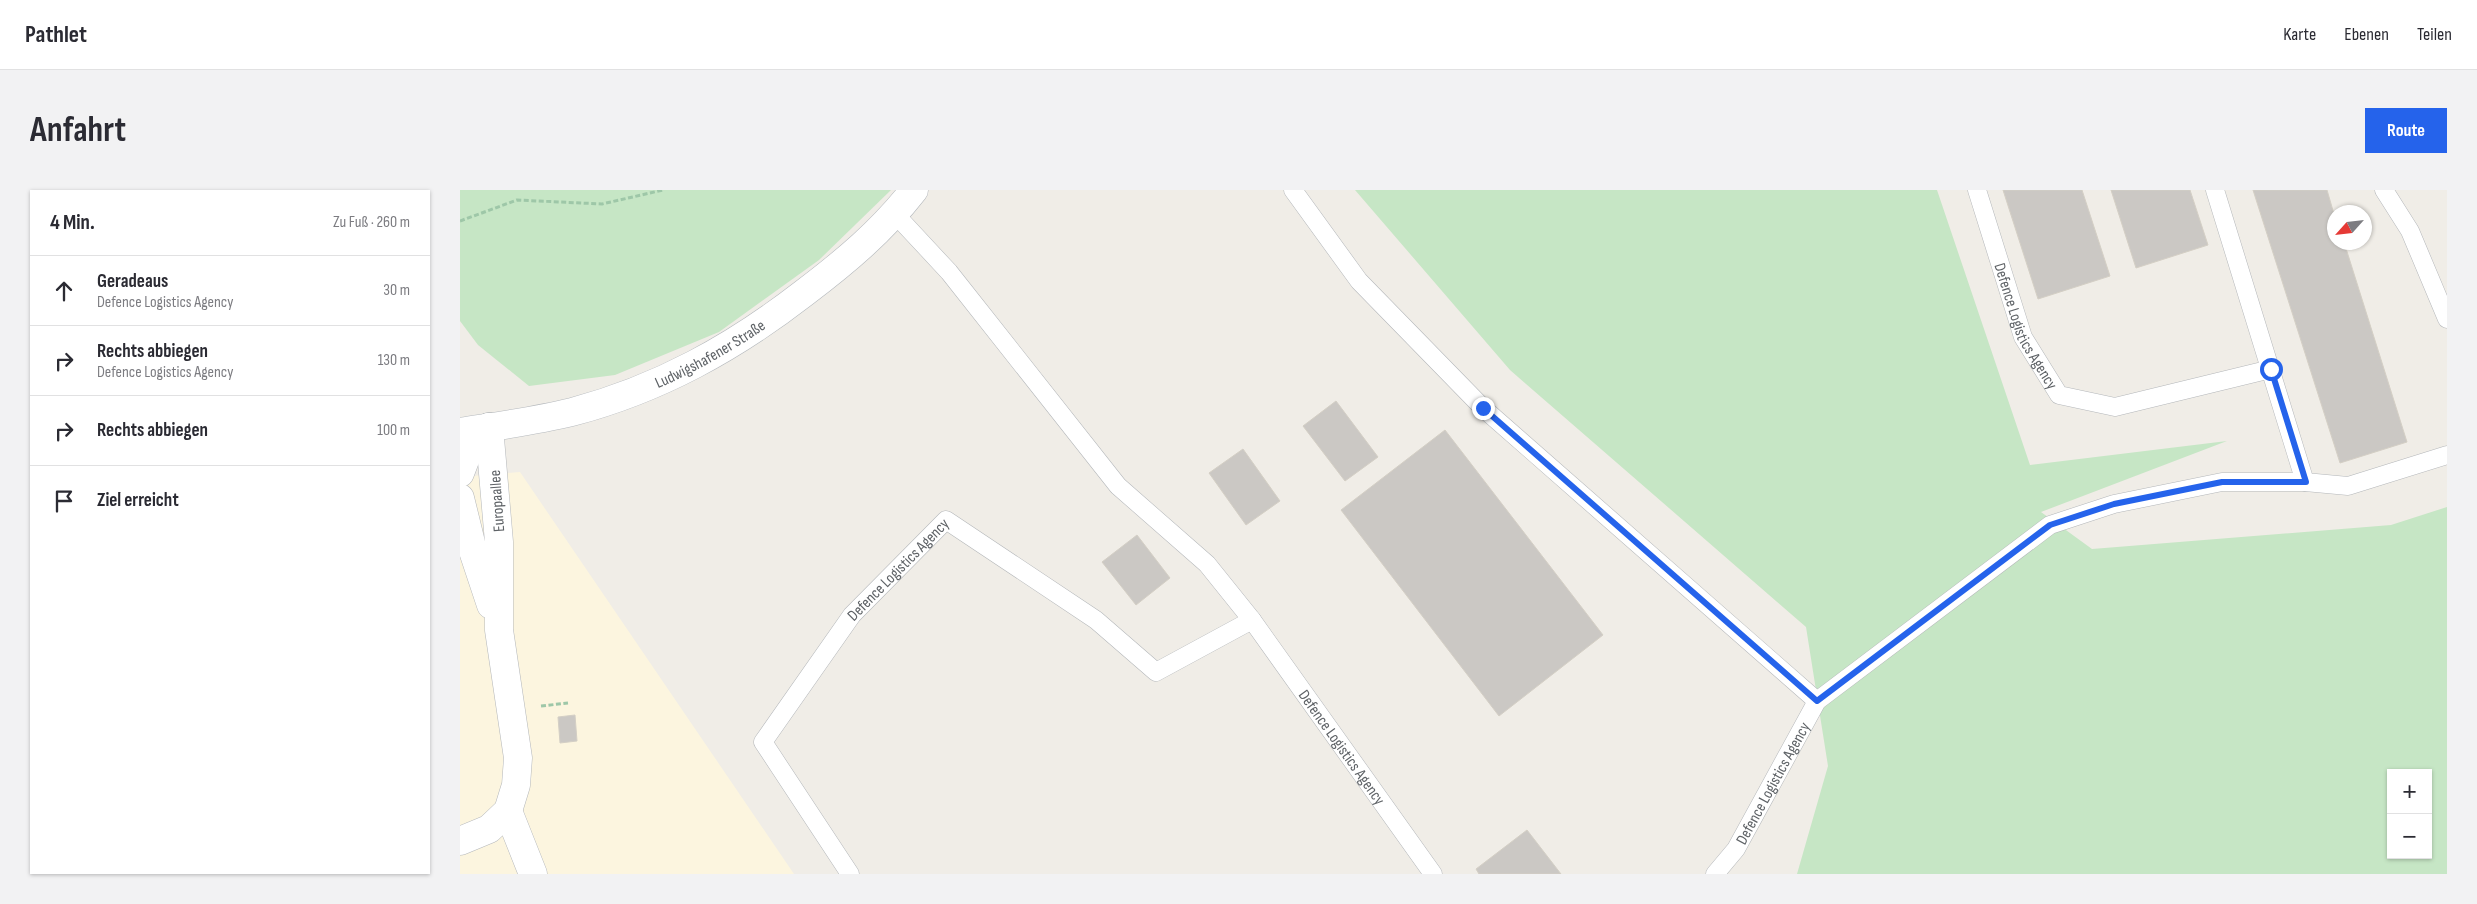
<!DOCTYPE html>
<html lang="de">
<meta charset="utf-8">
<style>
:root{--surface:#fff;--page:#f2f2f3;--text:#2b2b33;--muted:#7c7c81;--line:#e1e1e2;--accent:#2563eb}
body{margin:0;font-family:"Sofia Sans Condensed",sans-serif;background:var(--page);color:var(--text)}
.controls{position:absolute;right:15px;bottom:15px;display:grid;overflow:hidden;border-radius:0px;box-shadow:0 1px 4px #0004}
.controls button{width:45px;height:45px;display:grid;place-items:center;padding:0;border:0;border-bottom:1px solid var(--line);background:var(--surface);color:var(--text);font:25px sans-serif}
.compass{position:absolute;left:1867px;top:15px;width:45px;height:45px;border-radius:50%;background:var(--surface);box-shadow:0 1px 4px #0004;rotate:243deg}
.stop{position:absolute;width:15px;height:15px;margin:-11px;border:4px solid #2563eb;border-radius:50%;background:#fff}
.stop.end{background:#2563eb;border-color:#fff;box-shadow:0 1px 5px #0008}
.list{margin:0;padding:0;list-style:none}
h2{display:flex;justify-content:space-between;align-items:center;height:65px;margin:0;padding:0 20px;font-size:21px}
h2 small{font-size:16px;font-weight:400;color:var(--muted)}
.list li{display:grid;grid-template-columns:32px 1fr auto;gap:15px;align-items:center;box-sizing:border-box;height:70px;padding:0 20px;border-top:1px solid var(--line)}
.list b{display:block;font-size:19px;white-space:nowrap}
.list p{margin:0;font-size:16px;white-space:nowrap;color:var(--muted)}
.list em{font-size:16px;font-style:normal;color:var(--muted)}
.icon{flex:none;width:28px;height:28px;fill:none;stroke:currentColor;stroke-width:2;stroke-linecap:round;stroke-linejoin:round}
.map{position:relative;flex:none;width:1987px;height:684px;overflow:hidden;border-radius:0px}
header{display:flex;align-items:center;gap:30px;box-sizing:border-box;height:70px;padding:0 25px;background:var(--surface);border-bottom:1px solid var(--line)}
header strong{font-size:24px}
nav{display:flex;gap:28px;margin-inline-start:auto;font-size:18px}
.intro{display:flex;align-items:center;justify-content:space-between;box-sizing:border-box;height:120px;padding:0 30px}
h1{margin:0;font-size:35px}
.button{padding:12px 22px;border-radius:0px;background:var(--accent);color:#fff;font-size:18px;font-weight:700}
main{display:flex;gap:30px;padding:0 30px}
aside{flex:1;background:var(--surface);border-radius:0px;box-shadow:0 1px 4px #0004}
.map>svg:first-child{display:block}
.commercial{fill:#fcf5df}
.green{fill:#c6e6c5;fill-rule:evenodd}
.building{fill:#cbc8c4;stroke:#d4cfc5}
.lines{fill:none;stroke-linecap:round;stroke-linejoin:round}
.lane-casing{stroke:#b4b7ba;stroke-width:19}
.street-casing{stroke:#b4b7ba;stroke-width:29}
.secondary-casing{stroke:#b5b9bd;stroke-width:29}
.path{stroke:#9ec7a8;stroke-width:3;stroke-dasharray:5 2.5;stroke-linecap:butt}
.lane{stroke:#fff;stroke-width:18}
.street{stroke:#fff;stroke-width:28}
.secondary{stroke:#fff;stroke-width:28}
.route{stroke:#2563eb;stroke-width:6}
.labels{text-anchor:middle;stroke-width:5;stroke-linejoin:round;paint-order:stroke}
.street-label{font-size:16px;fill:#5e6266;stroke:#fff}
</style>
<header>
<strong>Pathlet</strong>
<nav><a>Karte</a><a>Ebenen</a><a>Teilen</a></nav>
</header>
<div class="intro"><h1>Anfahrt</h1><a class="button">Route</a></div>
<main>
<aside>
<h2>4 Min.<small>Zu Fuß · 260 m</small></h2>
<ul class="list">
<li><svg class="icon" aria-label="ahead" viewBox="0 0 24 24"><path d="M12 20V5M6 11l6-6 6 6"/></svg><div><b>Geradeaus</b><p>Defence Logistics Agency</p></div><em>30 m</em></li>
<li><svg class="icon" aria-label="right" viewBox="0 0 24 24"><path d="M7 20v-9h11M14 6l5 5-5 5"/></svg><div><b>Rechts abbiegen</b><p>Defence Logistics Agency</p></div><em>130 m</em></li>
<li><svg class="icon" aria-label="right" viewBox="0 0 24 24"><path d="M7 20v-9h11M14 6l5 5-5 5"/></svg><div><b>Rechts abbiegen</b></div><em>100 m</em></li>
<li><svg class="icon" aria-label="arrive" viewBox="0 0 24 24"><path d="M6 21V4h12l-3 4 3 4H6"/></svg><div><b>Ziel erreicht</b></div></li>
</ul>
</aside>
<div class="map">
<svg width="1987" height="684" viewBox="0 0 1987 684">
<rect width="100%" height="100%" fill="#f0ede7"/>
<!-- commercial -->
<path class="commercial" d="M60,282L334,684H0V287Z"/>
<!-- green -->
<g class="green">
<path d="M0,0H431L359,70L259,142L155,185L69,196L18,155L0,131Z"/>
<path d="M895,0H1477L1570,275L1767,251L1581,322L1632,359L1931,335L1987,317V684H1337L1368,576L1346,437L1050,180ZM1931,583H1968V665H1931Z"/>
</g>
<!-- building -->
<g class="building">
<path d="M1543,0H1622L1650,86L1578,109Z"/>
<path d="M1651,0H1730L1748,55L1676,78Z"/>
<path d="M1793,0H1867L1874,24V52H1884L1947,252L1880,273Z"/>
<path d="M876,211L918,267L885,291L843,236Z"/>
<path d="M985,240L1143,445L1039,526L881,320Z"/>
<path d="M783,259L820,311L786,335L749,283Z"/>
<path d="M677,345L710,388L676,415L642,372Z"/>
<path d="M115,525L117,551L100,553L98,527Z"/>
<path d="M1067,640L1101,684H1019L1016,679Z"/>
</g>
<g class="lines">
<!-- lane casing -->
<g class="lane-casing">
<g id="lane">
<path d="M833,0L899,91L1023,218L1357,511"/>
<path id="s1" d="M1517,0L1563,147L1599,205L1655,217L1811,179"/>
<path d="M1755,0L1845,292L1888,296L1987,265"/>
<path d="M1924,0L1950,41L1987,129"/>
<path id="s2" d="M435,24L489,82L658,296L747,374L792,430L973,684"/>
<path id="s3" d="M390,684L303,552L392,425L486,330L636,430L696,482L792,430"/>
<path id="s4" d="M1255,684L1276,659L1357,511L1590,335L1654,314L1762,292H1845"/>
</g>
</g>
<!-- street casing -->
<g class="street-casing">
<g id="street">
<path d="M0,283L10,257L29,237"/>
<path d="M0,308L13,361L31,415"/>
<path d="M48,621L73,684"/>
<path d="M0,651L29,639L48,621L56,595L58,568L39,440V352L29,237"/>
</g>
</g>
<!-- secondary casing -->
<g class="secondary-casing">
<g id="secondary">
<path id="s5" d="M0,242C38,236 75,231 112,222C199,199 273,158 344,103C385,72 422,41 454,0"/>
</g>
</g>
<!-- path -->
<g class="path">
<path d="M0,31L57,10L142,14L203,0"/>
<path d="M81,516L108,513"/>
</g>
<!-- lane -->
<use href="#lane" class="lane"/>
<!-- street -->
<use href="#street" class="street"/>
<!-- secondary -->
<use href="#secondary" class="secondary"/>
</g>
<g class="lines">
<!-- route -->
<path class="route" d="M1023,218L1357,511L1590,335L1654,314L1762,292H1846L1811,179"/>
</g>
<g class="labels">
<!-- street labels -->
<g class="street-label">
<text dy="6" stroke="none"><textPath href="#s1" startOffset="145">Defence Logistics Agency</textPath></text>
<text dy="6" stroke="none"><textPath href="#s5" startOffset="264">Ludwigshafener Straße</textPath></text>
<text transform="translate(36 311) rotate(-94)" y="6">Europaallee</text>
<text dy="6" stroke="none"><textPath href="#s3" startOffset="378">Defence Logistics Agency</textPath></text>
<text dy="6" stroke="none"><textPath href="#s2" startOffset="698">Defence Logistics Agency</textPath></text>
<text dy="6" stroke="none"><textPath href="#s4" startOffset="108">Defence Logistics Agency</textPath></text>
</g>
</g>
</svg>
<div class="controls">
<button>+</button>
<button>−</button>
</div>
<svg class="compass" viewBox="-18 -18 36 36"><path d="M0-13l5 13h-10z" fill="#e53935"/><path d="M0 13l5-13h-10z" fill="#7c7c81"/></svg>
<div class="stop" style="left:1811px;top:179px"></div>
<div class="stop end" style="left:1023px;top:218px"></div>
</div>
</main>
